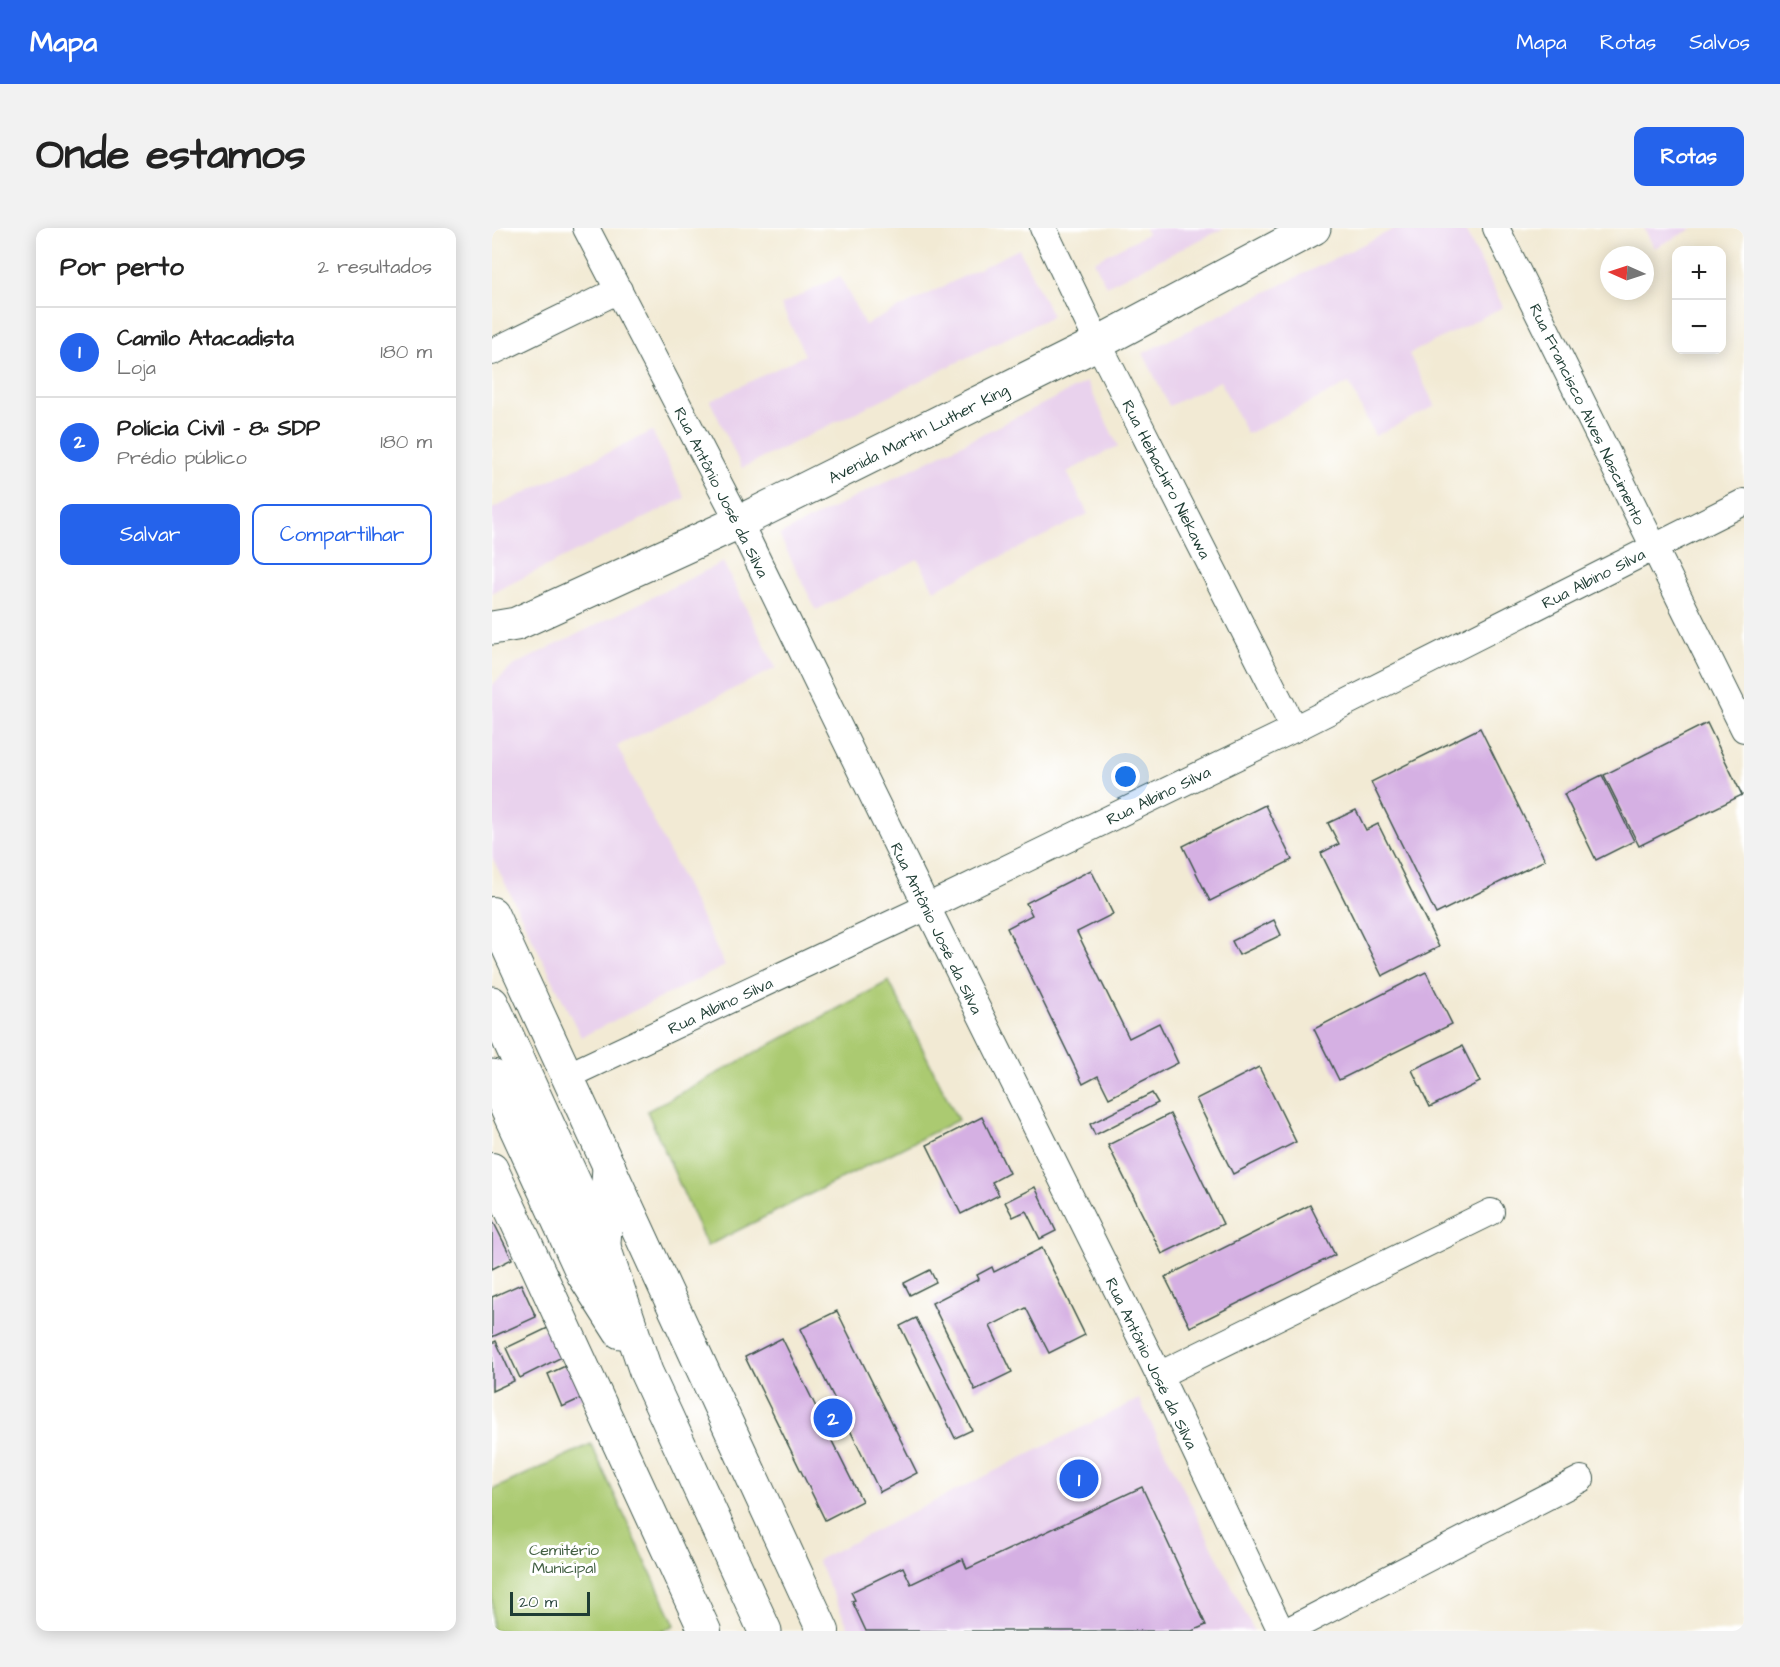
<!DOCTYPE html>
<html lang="pt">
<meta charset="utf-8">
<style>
:root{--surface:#fff;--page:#f2f2f2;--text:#222;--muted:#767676;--line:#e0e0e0;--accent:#2563eb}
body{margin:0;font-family:"Architects Daughter",sans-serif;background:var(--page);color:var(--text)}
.controls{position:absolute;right:18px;top:18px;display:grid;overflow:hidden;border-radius:12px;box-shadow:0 3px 15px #0003}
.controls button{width:54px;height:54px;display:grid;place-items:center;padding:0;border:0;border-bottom:2px solid var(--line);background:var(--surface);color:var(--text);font:30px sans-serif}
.compass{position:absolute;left:1108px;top:18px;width:54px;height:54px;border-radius:50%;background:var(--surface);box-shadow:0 3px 15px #0003;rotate:273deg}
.scale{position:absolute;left:18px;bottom:15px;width:80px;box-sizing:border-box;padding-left:6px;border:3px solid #1f3d34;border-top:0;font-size:16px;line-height:21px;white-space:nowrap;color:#1f3d34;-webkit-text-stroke:4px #fff;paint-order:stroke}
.you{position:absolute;left:634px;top:549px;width:21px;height:21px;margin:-15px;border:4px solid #fff;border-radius:50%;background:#1a73e8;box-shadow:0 0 0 9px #1a73e833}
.badge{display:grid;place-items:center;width:39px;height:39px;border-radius:50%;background:var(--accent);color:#fff;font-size:20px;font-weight:700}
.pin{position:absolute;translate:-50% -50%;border:3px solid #fff;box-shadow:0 2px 6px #0006}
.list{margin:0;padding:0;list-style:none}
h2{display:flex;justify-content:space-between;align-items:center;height:78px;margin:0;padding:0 24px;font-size:26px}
h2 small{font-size:20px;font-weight:400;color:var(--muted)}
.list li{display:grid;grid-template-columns:39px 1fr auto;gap:18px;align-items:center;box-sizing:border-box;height:90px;padding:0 24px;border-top:2px solid var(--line)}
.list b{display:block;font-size:22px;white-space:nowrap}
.list p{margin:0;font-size:20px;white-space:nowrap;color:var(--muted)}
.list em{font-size:20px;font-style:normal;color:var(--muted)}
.actions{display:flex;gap:12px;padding:18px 24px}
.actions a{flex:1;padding:14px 0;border:2px solid var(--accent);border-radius:12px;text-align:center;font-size:21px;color:var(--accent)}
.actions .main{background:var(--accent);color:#fff}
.map{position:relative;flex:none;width:1252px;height:1403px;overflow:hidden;border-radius:12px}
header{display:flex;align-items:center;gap:36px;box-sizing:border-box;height:84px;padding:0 30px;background:var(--accent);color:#fff}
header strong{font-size:28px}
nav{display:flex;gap:33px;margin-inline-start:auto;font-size:21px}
.intro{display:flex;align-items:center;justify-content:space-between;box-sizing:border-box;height:144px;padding:0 36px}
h1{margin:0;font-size:42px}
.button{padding:15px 27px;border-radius:12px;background:var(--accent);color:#fff;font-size:21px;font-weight:700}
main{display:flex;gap:36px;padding:0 36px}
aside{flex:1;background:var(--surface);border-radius:12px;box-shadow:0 3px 15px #0003}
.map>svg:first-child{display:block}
.built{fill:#e9d2ed}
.green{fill:#abca71;stroke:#658452;stroke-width:1.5}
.building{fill:#d5b0e3}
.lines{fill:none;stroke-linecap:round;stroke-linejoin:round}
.minor-casing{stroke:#3f574c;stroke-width:28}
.tertiary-casing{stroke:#3f574c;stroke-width:34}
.secondary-casing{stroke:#3f574c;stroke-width:35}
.primary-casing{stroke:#3f574c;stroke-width:35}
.minor{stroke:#fff;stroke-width:26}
.tertiary{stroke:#fff;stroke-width:32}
.secondary{stroke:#fff;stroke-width:33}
.primary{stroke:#fff;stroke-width:33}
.labels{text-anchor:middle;stroke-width:6;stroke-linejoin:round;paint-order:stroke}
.street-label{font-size:16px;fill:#1f3d34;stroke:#fff}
.park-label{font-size:16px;fill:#426043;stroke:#fff}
</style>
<header>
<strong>Mapa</strong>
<nav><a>Mapa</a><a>Rotas</a><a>Salvos</a></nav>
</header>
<div class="intro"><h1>Onde estamos</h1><a class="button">Rotas</a></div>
<main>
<aside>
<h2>Por perto<small>2 resultados</small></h2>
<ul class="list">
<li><span class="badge">1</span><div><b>Camilo Atacadista</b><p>Loja</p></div><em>180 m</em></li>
<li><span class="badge">2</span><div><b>Polícia Civil - 8ª SDP</b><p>Prédio público</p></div><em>180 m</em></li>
</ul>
<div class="actions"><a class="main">Salvar</a><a>Compartilhar</a></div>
</aside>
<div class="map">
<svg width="1252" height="1403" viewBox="0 0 1252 1403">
<rect width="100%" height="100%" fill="#fff"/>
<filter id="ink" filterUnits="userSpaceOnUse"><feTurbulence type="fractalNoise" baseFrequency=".0167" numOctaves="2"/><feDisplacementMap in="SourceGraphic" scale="12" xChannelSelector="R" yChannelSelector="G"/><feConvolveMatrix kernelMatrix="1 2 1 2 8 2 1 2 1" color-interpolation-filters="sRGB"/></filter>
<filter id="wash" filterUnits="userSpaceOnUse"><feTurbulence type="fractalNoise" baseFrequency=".008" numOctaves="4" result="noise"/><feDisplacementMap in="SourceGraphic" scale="24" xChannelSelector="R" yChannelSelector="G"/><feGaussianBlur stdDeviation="1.35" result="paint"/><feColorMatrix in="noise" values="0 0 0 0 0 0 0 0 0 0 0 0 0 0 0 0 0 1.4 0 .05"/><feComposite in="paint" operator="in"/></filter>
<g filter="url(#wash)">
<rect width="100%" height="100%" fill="#f2ead4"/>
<!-- built -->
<g class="built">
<path d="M653,0H732L614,58L602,33L655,6Z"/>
<path d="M904,0H972L1011,79L917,126L943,178L883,208L857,155L755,206L728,153L677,178L651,125Z"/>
<path d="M1152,0H1202L1162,20Z"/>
<path d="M527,21L560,88L250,240L218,173L313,127L289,77L348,48L373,97Z"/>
<path d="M595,154L626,218L575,244L596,286L442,362L426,331L324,382L287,307Z"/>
<path d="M160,203L193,270L0,365V281Z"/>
<path d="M231,334L284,440L125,518L233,738L89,809L0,629V457L21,438Z"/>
<path d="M647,1171L762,1403H358L325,1332Z"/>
</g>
<!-- green -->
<g class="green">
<path d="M397,753L466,892L215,1018L155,883Z"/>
<path d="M99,1216L183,1397L171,1403H0V1262Z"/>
</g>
<g id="blocks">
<!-- building -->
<g class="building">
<path d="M1215,495L1250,567L1147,618L1112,547Z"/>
<path d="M988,500L1053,632L944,686L879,554Z"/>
<path d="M1110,547L1142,613L1104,632L1072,566Z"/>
<path d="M773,577L800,632L718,673L691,618Z"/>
<path d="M864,582L874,602L886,596L947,719L890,748L829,625L847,616L836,595Z"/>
<path d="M599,642L621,686L585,704L637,810L667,795L686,835L617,870L606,848L591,856L515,700L540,687L534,675Z"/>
<path d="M782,692L789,707L747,727L740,713Z"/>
<path d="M934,744L960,796L847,852L822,801Z"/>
<path d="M970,818L988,854L938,879L920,842Z"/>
<path d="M767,839L804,914L741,946L704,871Z"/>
<path d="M660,865L666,875L603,907L598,896Z"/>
<path d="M678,886L731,996L670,1026L616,917Z"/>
<path d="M490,889L517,945L500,954L507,967L469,986L435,917Z"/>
<path d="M543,959L564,1003L548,1011L534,983L521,989L513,974Z"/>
<path d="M818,977L843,1027L698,1099L673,1049Z"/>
<path d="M0,991L20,1031L0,1041Z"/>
<path d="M550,1020L593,1107L557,1125L534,1080L498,1098L520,1144L483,1162L440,1075L487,1051L485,1047L500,1039L502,1044Z"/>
<path d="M438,1042L444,1054L418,1067L412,1055Z"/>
<path d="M29,1056L44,1089L0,1109V1069Z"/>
<path d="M345,1083L425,1245L388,1264L356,1198L337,1207L370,1273L333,1292L253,1129L290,1110L326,1183L344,1174L308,1101Z"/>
<path d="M424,1090L480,1202L463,1210L408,1098Z"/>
<path d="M62,1097L76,1126L28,1150L14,1120Z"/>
<path d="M4,1113L22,1153L0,1163V1115Z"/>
<path d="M82,1134L96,1167L70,1179L56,1146Z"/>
<path d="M650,1259L714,1397L700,1403H374L360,1373L363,1372L359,1364L411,1339L419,1356L471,1331L475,1341Z"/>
</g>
</g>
</g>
<g filter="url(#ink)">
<use href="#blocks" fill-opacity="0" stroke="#3f574c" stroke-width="1.5"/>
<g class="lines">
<!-- minor casing -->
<g class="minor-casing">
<g id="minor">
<path d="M94,0L247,294L435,679L667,1147L789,1403"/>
<path d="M551,0L606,115L802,501"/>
<path d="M1004,0L1252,501"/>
<path d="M0,124L127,62"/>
<path d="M75,848L435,679L802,501L1252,274"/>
<path d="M667,1147L999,984"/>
<path d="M795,1403L1089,1251"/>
</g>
</g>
<!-- tertiary casing -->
<g class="tertiary-casing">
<g id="tertiary">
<path d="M0,685L331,1403"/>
<path d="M0,941L213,1403"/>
</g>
</g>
<!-- secondary casing -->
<g class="secondary-casing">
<path id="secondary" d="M0,400L24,396L247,294L606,115L822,0"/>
</g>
<!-- primary casing -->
<g class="primary-casing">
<g id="primary">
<path d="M0,775L112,1019L154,1144L273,1403"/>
<path d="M0,848L91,1046L128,1104"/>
<path d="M112,1015L117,939"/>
</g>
</g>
<!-- minor -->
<use href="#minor" class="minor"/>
<!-- tertiary -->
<use href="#tertiary" class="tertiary"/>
<!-- secondary -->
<use href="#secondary" class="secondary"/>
<!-- primary -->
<use href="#primary" class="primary"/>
</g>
</g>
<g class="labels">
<!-- street labels -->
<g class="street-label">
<text transform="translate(1096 186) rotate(64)" y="6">Rua Francisco Alves Nascimento</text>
<text transform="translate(426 205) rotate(-27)" y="6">Avenida Martin Luther King</text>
<text transform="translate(675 251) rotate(63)" y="6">Rua Heihachiro Niekawa</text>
<text transform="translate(230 264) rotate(63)" y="6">Rua Antônio José da Silva</text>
<text transform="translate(1101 350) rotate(-27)" y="6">Rua Albino Silva</text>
<text transform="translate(666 567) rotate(-26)" y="6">Rua Albino Silva</text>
<text transform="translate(445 700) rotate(64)" y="6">Rua Antônio José da Silva</text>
<text transform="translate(228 777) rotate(-25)" y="6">Rua Albino Silva</text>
<text transform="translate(660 1135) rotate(64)" y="6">Rua Antônio José da Silva</text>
</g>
<!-- park labels -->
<g class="park-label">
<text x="72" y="1327">Cemitério<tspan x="72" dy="18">Municipal</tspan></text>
</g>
</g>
</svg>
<div class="controls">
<button>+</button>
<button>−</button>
</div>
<svg class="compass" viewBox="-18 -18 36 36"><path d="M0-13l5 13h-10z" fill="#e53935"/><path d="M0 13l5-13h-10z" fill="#767676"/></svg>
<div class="scale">20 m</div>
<div class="you"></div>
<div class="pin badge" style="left:587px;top:1251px">1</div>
<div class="pin badge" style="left:341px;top:1190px">2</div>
</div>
</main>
